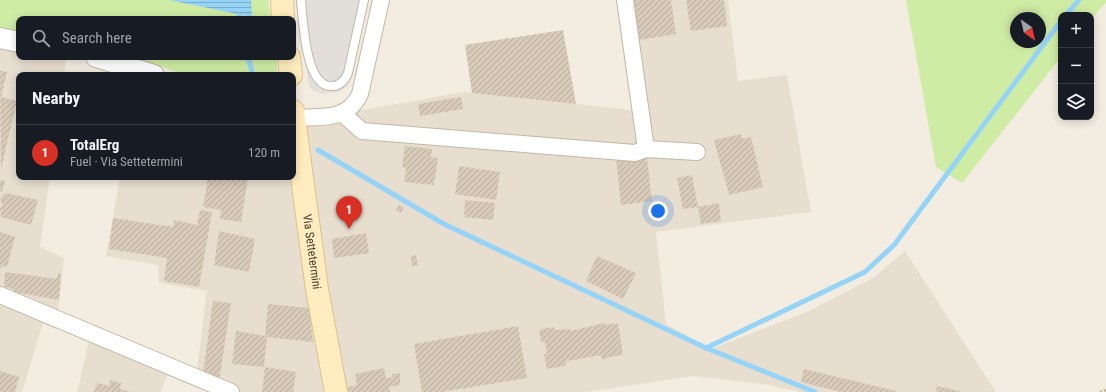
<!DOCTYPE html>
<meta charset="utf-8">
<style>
:root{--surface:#171b24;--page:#20242c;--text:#f1f3f6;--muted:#9ea1a6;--line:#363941;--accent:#d93025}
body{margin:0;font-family:"Roboto Condensed",sans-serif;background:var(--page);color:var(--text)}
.controls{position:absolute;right:12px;top:12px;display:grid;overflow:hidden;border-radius:8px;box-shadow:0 2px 10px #0003}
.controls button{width:36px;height:36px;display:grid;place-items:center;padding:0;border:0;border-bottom:1px solid var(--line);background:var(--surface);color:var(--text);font:20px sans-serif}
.compass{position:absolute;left:1010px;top:12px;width:36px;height:36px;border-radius:50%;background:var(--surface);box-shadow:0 2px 10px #0003;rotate:146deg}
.you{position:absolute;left:658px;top:211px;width:14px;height:14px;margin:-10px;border:3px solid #fff;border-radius:50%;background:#1a73e8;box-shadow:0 0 0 6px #1a73e833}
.badge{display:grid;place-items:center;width:26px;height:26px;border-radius:50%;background:var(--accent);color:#fff;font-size:13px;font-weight:700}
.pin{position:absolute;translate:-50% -33px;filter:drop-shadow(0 1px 2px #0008)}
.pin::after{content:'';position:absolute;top:21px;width:14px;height:12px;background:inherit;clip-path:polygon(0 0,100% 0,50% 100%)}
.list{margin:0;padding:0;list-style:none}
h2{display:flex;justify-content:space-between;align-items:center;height:52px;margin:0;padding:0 16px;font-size:17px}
h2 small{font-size:13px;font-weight:400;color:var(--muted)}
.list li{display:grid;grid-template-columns:26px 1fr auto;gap:12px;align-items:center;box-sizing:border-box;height:56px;padding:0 16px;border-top:1px solid var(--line)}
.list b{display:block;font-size:15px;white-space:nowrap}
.list p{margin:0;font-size:13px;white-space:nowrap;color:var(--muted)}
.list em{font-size:13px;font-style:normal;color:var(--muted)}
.icon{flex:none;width:22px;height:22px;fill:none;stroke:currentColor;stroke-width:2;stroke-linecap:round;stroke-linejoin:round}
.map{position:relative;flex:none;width:1106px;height:392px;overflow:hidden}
.search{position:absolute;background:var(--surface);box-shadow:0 2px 10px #0003;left:16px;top:16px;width:280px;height:44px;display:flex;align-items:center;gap:10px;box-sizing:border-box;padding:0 14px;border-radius:8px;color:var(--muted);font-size:15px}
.panel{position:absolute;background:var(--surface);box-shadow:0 2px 10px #0003;left:16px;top:72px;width:280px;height:108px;border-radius:8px}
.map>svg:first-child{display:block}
.residential{fill:#e7decf}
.green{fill:#cfeca5;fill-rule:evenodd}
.parking{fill:#e2dfdb}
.water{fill:url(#water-rules)}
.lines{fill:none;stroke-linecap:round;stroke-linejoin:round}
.stream{stroke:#96d4f7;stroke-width:5}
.building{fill:url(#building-hatch)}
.service-casing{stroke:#c1b7a6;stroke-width:10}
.minor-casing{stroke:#c1b7a6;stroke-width:18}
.tertiary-casing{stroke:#c1b7a6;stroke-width:22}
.secondary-casing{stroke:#dbc38d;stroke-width:24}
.path{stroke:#c2af93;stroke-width:2.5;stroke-dasharray:2 2;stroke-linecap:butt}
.service{stroke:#fff;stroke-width:8}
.minor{stroke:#fff;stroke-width:16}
.tertiary{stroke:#fff;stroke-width:20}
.secondary{stroke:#ffedbf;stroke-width:22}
.labels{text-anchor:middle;stroke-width:3;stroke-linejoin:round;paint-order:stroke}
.street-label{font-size:12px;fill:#443c32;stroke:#fff}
</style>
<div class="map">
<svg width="1106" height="392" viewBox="0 0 1106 392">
<defs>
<pattern id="water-rules" width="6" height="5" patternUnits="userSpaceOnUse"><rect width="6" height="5" fill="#96d4f7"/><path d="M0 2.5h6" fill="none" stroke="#7cadc9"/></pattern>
<pattern id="building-hatch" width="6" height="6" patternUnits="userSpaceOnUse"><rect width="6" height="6" fill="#d8cab9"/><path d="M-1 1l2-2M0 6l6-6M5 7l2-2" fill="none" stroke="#bbaea0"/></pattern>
</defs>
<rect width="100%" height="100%" fill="#f3ede1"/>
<!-- residential -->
<g class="residential">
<path d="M617,0H728L738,81L787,75L811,212L656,232L666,324L711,349L807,312L873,278L905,251L996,392H799L770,385L694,376L586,392H209L167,375L161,392H77L93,324L197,369L207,291L159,283L158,265L106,256L120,177H293V111L317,118L464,92L632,110Z"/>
<path d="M0,46L19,50V57H53L66,60L64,75H19V177H50L40,247L64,258L56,329L43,323L22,392H0Z"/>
</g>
<!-- green -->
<g class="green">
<path d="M0,0H268L271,19H19V32L0,29Z"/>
<path d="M906,0H1106V3L1091,19V15H1061V57L962,183L936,167ZM1016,18H1040V42H1016Z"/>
<path d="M128,57H276L278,75H187Z"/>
</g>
<!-- parking -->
<path class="parking" d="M295,0H368L351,79L349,84L339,92L322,94L312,90L309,86Z"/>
<!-- water -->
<path class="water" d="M169,0H251L252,17Z"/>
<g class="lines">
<!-- stream -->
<g class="stream">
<path d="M239,15L240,19"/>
<path d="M1066,15L1079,0"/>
<path d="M248,57L253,75"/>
<path d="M318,150L444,224L706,348L815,392"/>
<path d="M706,348L865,272L894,245L1061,21"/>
</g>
</g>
<!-- building -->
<g class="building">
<path d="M633,0H671L676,34L639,40Z"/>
<path d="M686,0H724L727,26L691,31Z"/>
<path d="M563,30L576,104L472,93L465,45Z"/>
<path d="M0,71L7,72L1,97L17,101L1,169Z"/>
<path d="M461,97L463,109L420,116L418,104Z"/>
<path d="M741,134L742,139L751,137L763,187L729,195L714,140Z"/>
<path d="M405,146L432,149L431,157L438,158L434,185L404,182L406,168L402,167Z"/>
<path d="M616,158H647L652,201L621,205Z"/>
<path d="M459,166L500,172L496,200L455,194Z"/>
<path d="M692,175L698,207L719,203L721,221L701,224L698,207L683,209L677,178Z"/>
<path d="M208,177H248L241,222L220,219L221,210L203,207Z"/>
<path d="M0,180L5,181L2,192L0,191Z"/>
<path d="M5,193L38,200L31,225L1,217L0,208L3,206L0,199Z"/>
<path d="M465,200L495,203L493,220L464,217Z"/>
<path d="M342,203L352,209L346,218L338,213Z"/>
<path d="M399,205L404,207L401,213L396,210Z"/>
<path d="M200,210L212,212L199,287L164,281L167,258L109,249L113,218L173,227L174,220L197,225Z"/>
<path d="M219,231L255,239L249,272L214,265Z"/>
<path d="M0,232L15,237L7,267L3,266L2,268H0Z"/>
<path d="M366,233L369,253L334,258L332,239Z"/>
<path d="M416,255L418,266H412L411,256Z"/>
<path d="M597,256L636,273L623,299L586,281Z"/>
<path d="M5,272L57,279L58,273L61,274L59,300L14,292V289L4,287Z"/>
<path d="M213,301L231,303L219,381L203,374Z"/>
<path d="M268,304L309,308L313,342L267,337L264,367L232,364L236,331L265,336Z"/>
<path d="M604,323L605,325L618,323L623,355L609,357L604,360L602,359L601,355L567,361L565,366L547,369L544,354H547L545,342H541L539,332L541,329L554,327L555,330L570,329L571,331Z"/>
<path d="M518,326L527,378L442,392H422L414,344Z"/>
<path d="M265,367L296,372L293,392H262Z"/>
<path d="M384,368L386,378L393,377L392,374L400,373V385L389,387L390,392H348V387L357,385L355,374Z"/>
<path d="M804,369L896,391V392H840L801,382Z"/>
<path d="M0,371L19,377L15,392H0Z"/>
<path d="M110,380L121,383L120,389L131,392H94L97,383L109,386Z"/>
<path d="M937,386L959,391V392H936Z"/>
</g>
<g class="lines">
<!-- service casing -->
<g class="service-casing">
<path id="service" d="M301,0C303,19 305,88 332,86C340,86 345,80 348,73L364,0"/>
</g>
<!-- minor casing -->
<g class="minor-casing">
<g id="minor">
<path d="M625,0L646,149"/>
<path d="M343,114L362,131L635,153L646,149L697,152"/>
<path d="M293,118C321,116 347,122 360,94L381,0"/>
<path d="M0,295L231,392"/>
</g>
</g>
<!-- tertiary casing -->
<g class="tertiary-casing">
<g id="tertiary">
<path d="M0,38L19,42"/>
<path d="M96,57L154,75"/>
</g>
</g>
<!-- secondary casing -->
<g class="secondary-casing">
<g id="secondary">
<path d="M282,0L283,19"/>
<path d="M289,57L291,75"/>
<path id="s1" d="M293,111L317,289L336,392"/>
</g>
</g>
<!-- path -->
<path class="path" d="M1100,392L1106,390"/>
<!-- service -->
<use href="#service" class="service"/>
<!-- minor -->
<use href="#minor" class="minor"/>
<!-- tertiary -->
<use href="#tertiary" class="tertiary"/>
<!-- secondary -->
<use href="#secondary" class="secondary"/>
</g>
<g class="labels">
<!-- street labels -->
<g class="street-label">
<text dy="4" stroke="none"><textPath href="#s1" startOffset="142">Via Settetermini</textPath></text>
</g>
</g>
</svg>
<div class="controls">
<button>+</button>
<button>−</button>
<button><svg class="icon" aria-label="layers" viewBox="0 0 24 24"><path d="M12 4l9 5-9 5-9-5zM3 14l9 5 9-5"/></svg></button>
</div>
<svg class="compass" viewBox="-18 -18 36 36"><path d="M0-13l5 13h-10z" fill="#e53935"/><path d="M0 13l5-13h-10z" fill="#9ea1a6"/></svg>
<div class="you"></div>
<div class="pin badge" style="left:349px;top:229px">1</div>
<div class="search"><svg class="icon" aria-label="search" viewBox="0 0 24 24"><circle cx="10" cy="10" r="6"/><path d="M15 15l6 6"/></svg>Search here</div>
<section class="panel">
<h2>Nearby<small></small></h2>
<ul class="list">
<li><span class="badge">1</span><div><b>TotalErg</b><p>Fuel · Via Settetermini</p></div><em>120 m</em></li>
</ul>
</section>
</div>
